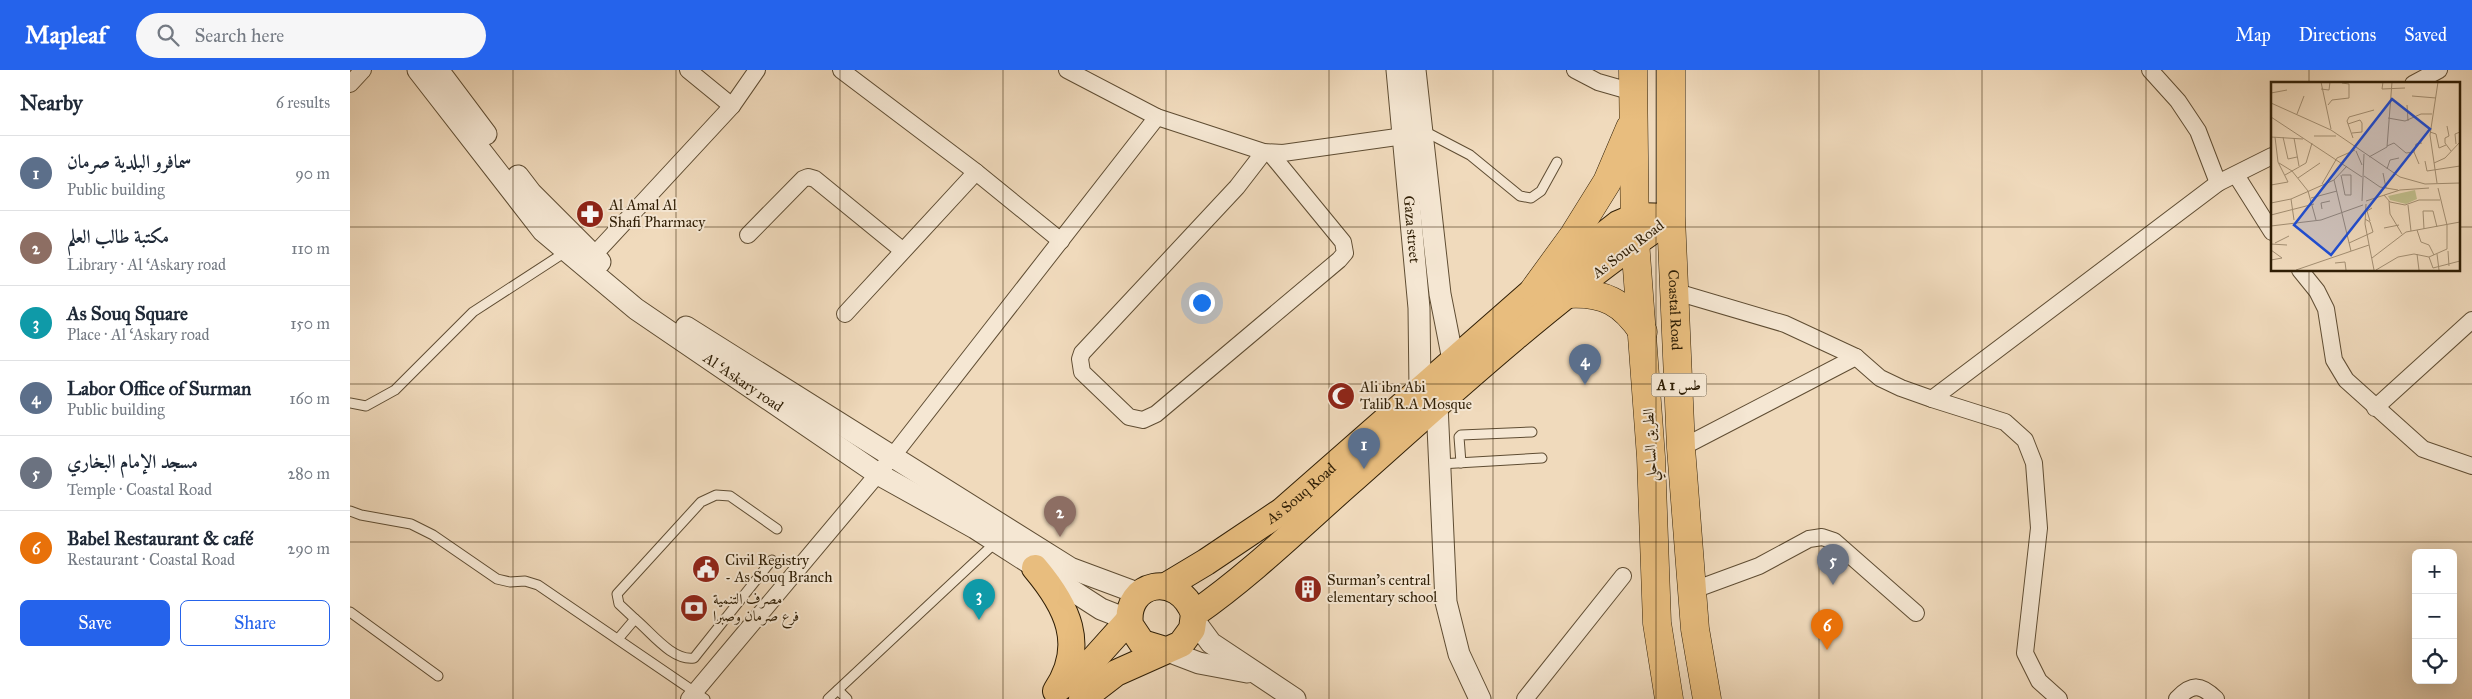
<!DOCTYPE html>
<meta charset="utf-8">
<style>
:root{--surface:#fff;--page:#f6f6f7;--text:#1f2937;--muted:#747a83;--line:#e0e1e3;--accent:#2563eb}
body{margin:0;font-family:"IM FELL Great Primer",Amiri,serif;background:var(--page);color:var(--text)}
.controls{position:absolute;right:15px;bottom:15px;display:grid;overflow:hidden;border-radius:8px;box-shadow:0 5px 20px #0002}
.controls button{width:45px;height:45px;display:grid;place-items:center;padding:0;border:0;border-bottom:1px solid var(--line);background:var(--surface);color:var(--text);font:25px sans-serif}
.you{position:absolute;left:851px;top:232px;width:18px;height:18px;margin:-12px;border:4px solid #fff;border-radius:50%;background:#1a73e8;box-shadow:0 0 0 8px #1a73e833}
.badge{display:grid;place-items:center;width:32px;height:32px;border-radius:50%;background:var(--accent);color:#fff;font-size:16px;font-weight:700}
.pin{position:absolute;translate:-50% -41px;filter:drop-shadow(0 1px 2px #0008)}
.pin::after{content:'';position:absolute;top:26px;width:18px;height:15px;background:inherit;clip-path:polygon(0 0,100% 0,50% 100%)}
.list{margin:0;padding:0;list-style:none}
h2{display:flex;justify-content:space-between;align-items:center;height:65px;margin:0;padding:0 20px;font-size:21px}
h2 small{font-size:16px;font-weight:400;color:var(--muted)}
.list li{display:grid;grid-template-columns:32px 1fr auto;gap:15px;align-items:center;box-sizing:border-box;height:75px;padding:0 20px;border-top:1px solid var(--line)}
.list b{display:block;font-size:19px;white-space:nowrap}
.list p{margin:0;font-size:16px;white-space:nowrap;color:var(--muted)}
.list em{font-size:16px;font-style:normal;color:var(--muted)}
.actions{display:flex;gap:10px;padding:15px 20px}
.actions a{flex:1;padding:11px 0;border:1px solid var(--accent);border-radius:8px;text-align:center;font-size:18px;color:var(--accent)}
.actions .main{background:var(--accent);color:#fff}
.icon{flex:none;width:28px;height:28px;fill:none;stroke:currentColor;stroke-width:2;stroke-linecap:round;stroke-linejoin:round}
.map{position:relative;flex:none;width:2122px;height:629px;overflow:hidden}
header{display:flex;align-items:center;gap:30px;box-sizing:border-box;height:70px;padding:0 25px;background:var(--accent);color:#fff}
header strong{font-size:24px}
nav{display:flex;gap:28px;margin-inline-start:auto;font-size:18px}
.search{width:350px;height:45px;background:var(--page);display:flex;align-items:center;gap:12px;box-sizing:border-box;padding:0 18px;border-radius:28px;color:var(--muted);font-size:19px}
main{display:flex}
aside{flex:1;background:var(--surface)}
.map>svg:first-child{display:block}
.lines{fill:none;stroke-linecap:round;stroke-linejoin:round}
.service-casing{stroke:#5f4d33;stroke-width:11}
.minor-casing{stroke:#5f4d33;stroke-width:18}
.tertiary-casing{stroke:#5f4d33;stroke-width:23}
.primary-casing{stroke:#2f1e05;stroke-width:28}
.trunk-casing{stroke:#2f1e05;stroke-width:29}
.service{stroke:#f5e7d3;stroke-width:9}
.minor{stroke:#f5e7d3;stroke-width:16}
.tertiary{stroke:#f5e7d3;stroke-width:21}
.primary{stroke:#e8bd7e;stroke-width:26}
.trunk{stroke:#e8bd7e;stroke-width:28}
.grid{fill:none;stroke:#2f1e05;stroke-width:1;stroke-opacity:0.55}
.labels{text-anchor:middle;stroke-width:4;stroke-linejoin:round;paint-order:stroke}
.shield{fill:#f5e7d3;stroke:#6a5a43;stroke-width:1}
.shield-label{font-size:14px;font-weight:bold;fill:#2f1e05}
.poi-label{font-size:15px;fill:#2f1e05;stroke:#f5e7d3;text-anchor:start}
.street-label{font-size:15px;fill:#2f1e05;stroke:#f5e7d3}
.inset-road{fill:none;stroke:#a38f73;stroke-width:1}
.view{fill:#1d4ed8;fill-opacity:0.15;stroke:#1d4ed8;stroke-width:2.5}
.inset-edge{fill:none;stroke:#2f1e05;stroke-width:2.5}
</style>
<header>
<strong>Mapleaf</strong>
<div class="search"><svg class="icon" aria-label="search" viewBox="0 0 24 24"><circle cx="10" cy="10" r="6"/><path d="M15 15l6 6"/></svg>Search here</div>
<nav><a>Map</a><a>Directions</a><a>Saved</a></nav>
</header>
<main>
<aside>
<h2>Nearby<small>6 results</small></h2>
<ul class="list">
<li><span class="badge" style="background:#5c6f8a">1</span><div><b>سمافرو البلدية صرمان</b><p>Public building</p></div><em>90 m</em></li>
<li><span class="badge" style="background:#8d6e63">2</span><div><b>مكتبة طالب العلم</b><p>Library · Al ‘Askary road</p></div><em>110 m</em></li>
<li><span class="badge" style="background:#0f9aa8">3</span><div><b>As Souq Square</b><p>Place · Al ‘Askary road</p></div><em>150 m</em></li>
<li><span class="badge" style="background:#5c6f8a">4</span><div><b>Labor Office of Surman</b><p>Public building</p></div><em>160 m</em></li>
<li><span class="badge" style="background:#6b7280">5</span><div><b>مسجد الإمام البخاري</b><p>Temple · Coastal Road</p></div><em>280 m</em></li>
<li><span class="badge" style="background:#e8710a">6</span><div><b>Babel Restaurant &amp; café</b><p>Restaurant · Coastal Road</p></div><em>290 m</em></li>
</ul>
<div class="actions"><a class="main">Save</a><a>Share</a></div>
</aside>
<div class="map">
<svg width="2122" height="629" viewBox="0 0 2122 629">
<rect width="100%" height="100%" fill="#f0dabc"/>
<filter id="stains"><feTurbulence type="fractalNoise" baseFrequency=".004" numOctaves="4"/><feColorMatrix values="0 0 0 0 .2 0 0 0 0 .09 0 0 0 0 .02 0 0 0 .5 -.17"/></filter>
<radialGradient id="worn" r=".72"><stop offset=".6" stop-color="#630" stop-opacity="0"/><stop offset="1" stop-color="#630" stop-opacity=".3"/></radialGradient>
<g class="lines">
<!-- service casing -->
<g class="service-casing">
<g id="service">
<path d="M1074,61L1120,85L1170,126L1181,128L1191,121L1207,92"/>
<path d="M0,333L16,336L45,320L123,242L217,181"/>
<path d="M1111,393L1109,367L1111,365L1182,362"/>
<path d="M1090,394L1192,388"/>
<path d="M0,441L11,445L61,454L83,465L147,509L160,512L175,511L188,515L355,629"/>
<path d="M0,542L88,606"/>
<path d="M285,549L269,534L267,524L351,432L366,425L380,426L427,459"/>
<path d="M268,569L285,549C301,562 322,591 344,588L422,490"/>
<path d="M488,620L497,629"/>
<path d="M478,629L646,472"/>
</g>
</g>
<!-- minor casing -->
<g class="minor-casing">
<g id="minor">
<path d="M338,0L382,36"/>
<path d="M491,0L626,102L711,171"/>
<path d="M717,0L807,47L914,82L933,83L1054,66"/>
<path d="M1225,0L1248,12L1283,22"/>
<path d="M1800,0L1828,31L1848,61L1868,113"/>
<path d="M0,14L13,0"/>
<path d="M2063,14L2089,0"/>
<path d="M914,82L887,117L732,283L730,289L732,302L779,347L793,350L806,344L989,190L995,183L993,172L920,83"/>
<path d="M1886,105L1922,162"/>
<path d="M398,165L453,109L458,107L465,109L552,180"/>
<path d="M243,186L382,36L407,0"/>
<path d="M1950,200L1967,221L1976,239L1984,290L1996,310L2073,379L2122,396"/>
<path d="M1323,221L1435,254L1506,287L1530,308L1551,318L1582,329L1868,113L1922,86"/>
<path d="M495,244L626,102"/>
<path d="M1582,329L1655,352L1675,370L1684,393L1689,458L1675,583L1689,611L1709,629"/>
<path d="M2025,338L2122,250"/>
<path d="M1331,378L1506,287"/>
<path d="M1341,521L1409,496L1459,469L1472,467L1484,471L1566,543"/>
<path d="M339,629L542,387L807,47"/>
<path d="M1175,629L1273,506"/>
<path d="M1827,629C1842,613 1851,614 1866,629"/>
</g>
</g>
<!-- tertiary casing -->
<g class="tertiary-casing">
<g id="tertiary">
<path id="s1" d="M68,0L193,161L286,239L528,404L625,458L751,539L779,550"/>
<path d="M88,0L136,64"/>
<path id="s2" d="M1047,0L1069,238L1070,319"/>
<path d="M1065,0L1090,224L1103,290"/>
<path d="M168,106L181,123L250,192"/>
<path d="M336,257L720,498L790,524"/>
<path d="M1087,335L1096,532L1109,584L1130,629"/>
<path d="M844,550L861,573L945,629"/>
<path d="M815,580L849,593L897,602"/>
</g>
</g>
<!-- primary casing -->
<g class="primary-casing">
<g id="primary">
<path d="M685,498C717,536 737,575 706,621"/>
<path id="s3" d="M816,516L856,492L932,441L1184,220L1268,154L1287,146L1321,147"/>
<path d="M844,544C900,505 949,457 1000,412C1098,325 1195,236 1302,161"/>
<path d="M712,616L744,589L779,550"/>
<path d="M732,629L766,603L831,574L842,559L844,544C828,500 774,512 780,555L792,573L815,580"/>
</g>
</g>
<!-- trunk casing -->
<g class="trunk-casing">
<g id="trunk">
<path d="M1283,0L1285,171L1301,387L1307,553L1319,629"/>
<path id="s4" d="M1321,0V147L1331,378L1345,559L1357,629"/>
<path d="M1184,220L1224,165L1257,112L1280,58"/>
<path d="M1218,224C1254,222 1273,232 1293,262"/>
</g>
</g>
<!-- service -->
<use href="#service" class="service"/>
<!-- minor -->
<use href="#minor" class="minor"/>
<!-- tertiary -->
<use href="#tertiary" class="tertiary"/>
<!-- primary -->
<use href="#primary" class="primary"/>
<!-- trunk -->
<use href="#trunk" class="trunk"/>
</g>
<!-- grid -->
<path class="grid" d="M163,0V629M326,0V629M490,0V629M653,0V629M816,0V629M979,0V629M1143,0V629M1306,0V629M1469,0V629M1632,0V629M1796,0V629M1959,0V14M0,157H1922M2108,157H2122M1959,200V629M0,314H2122M0,472H2122"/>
<!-- icons -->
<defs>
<g id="pharmacy-disc" transform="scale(1.4375)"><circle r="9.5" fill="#8f2418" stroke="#f5e7d3"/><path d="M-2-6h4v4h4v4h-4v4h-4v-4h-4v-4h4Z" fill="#fff"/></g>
<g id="mosque-disc" transform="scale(1.4375)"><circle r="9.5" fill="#8f2418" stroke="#f5e7d3"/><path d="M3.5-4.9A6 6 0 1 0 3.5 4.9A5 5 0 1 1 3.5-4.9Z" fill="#fff"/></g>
<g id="civic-disc" transform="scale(1.4375)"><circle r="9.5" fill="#8f2418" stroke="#f5e7d3"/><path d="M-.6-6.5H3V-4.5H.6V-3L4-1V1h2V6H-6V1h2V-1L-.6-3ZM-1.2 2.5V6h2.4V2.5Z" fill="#fff"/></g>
<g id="building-disc" transform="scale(1.4375)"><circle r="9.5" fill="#8f2418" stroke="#f5e7d3"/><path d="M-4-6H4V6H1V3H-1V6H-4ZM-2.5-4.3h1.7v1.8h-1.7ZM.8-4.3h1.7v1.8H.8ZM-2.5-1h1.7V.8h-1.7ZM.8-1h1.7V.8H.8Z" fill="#fff"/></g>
<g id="bank-disc" transform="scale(1.4375)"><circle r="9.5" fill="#8f2418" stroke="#f5e7d3"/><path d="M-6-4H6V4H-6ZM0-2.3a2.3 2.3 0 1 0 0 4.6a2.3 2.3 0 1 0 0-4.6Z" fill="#fff"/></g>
</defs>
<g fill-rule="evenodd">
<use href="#pharmacy-disc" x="240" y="144"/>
<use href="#mosque-disc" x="991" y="326"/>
<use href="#civic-disc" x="356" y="499"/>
<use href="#building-disc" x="958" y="519"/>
<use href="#bank-disc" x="344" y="538"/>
</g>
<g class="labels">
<!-- shield labels -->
<rect class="shield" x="1301.5" y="303.5" width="55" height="23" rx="4"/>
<g class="shield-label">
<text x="1329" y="320">A 1 طس</text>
</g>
<!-- poi labels -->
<g class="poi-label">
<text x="259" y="140">Al Amal Al<tspan x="259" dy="17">Shafi Pharmacy</tspan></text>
<text x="1010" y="322">Ali ibn Abi<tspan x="1010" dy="17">Talib R.A Mosque</tspan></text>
<text x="375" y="495">Civil Registry<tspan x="375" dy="17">- As Souq Branch</tspan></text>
<text x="977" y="515">Surman's central<tspan x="977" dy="17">elementary school</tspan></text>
<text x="363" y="534">مصرف التنمية<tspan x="363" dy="17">فرع صرمان وصبرا</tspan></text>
</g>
<!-- street labels -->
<g class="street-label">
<text dy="5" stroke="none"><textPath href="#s2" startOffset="160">Gaza street</textPath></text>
<text transform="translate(1278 179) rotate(-37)" y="5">As Souq Road</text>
<text dy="5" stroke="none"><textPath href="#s4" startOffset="240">Coastal Road</textPath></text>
<text dy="5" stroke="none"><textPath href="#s1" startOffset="455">Al ‘Askary road</textPath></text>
<text transform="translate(1300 375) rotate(-93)" y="5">الطريق الساحلي</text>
<text dy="5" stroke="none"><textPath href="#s3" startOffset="164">As Souq Road</textPath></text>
</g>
</g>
<!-- overview -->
<g transform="translate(1921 12)">
<rect width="189" height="189" fill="#f0dabc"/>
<path d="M144,108L146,117L135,122L119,118L117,114Z" fill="#c0be8c"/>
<path class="inset-road" d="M50,0L60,47M112,0L111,7L134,6M50,7L58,8L59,0M0,11L16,8M141,14L165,16M0,21L60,48L129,95L154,102L189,101M57,23L61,18L78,16V2L71,1M136,23L137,39M26,32L33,14M0,35L91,95M117,36L134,39L150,32H161M77,42L89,38L91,41V50L81,51M176,44L178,54L174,56V61L180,69M159,50L165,52L168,66L175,63M43,54H65M0,55L32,57M12,55L17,77L26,75M23,56L28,84M82,56L76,39L78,35L103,28M185,62L184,52L189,50M116,64L123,61L135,71L143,70M85,69L91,83M98,75L116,65L121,0M154,79L156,89L189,84M8,81L21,89L37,109L45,138M163,81L174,76L189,60M148,82L143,70L145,62L151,61M116,87L119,78L128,76M112,91L115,106M14,93L35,81L41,61M70,93L74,113H80V93H71M93,94L109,105L127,108M27,96L49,81M63,98L80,169M166,101L159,53L167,0M51,102L66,76L84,68M0,103L17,100L7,80L4,55M167,106L176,143V167M113,113L119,120L134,123L148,118H169M40,116L66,109M20,117L23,138M91,119L93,72M95,119L129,108L158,106M118,119L119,132L131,152M0,121L20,117L63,98L76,84M95,122L94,142L103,188M137,123L140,149M51,127L50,121L59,119M0,133L43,122M99,139L96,129L101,126M0,144L50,138L92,123M113,146L128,143M153,147L152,129H162L166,145M146,148L150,160L158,163L163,173M4,161L18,154M78,161L102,150L99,140L94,137M0,162L16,163M0,168L11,176L0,178M177,169L178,184M146,172L148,188M166,172L168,188M158,175L162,186L189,179M101,176L135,150L189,140M64,181L74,180L75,188M25,188L98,163M105,188L127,175L143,172L158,175L176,167"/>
<path class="view" d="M121,17L159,47L60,173L23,143Z"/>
<rect width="189" height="189" class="inset-edge"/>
</g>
<rect width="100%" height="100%" filter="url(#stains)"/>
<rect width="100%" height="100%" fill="url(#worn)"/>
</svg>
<div class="controls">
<button>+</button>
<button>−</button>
<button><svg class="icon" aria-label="locate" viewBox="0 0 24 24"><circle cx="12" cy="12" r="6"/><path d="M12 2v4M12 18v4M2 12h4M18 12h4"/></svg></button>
</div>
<div class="you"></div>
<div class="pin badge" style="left:1014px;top:399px;background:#5c6f8a">1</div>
<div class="pin badge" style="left:710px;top:467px;background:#8d6e63">2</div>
<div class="pin badge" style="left:629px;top:550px;background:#0f9aa8">3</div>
<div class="pin badge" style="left:1235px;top:315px;background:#5c6f8a">4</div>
<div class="pin badge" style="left:1483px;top:515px;background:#6b7280">5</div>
<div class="pin badge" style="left:1477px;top:580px;background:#e8710a">6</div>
</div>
</main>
